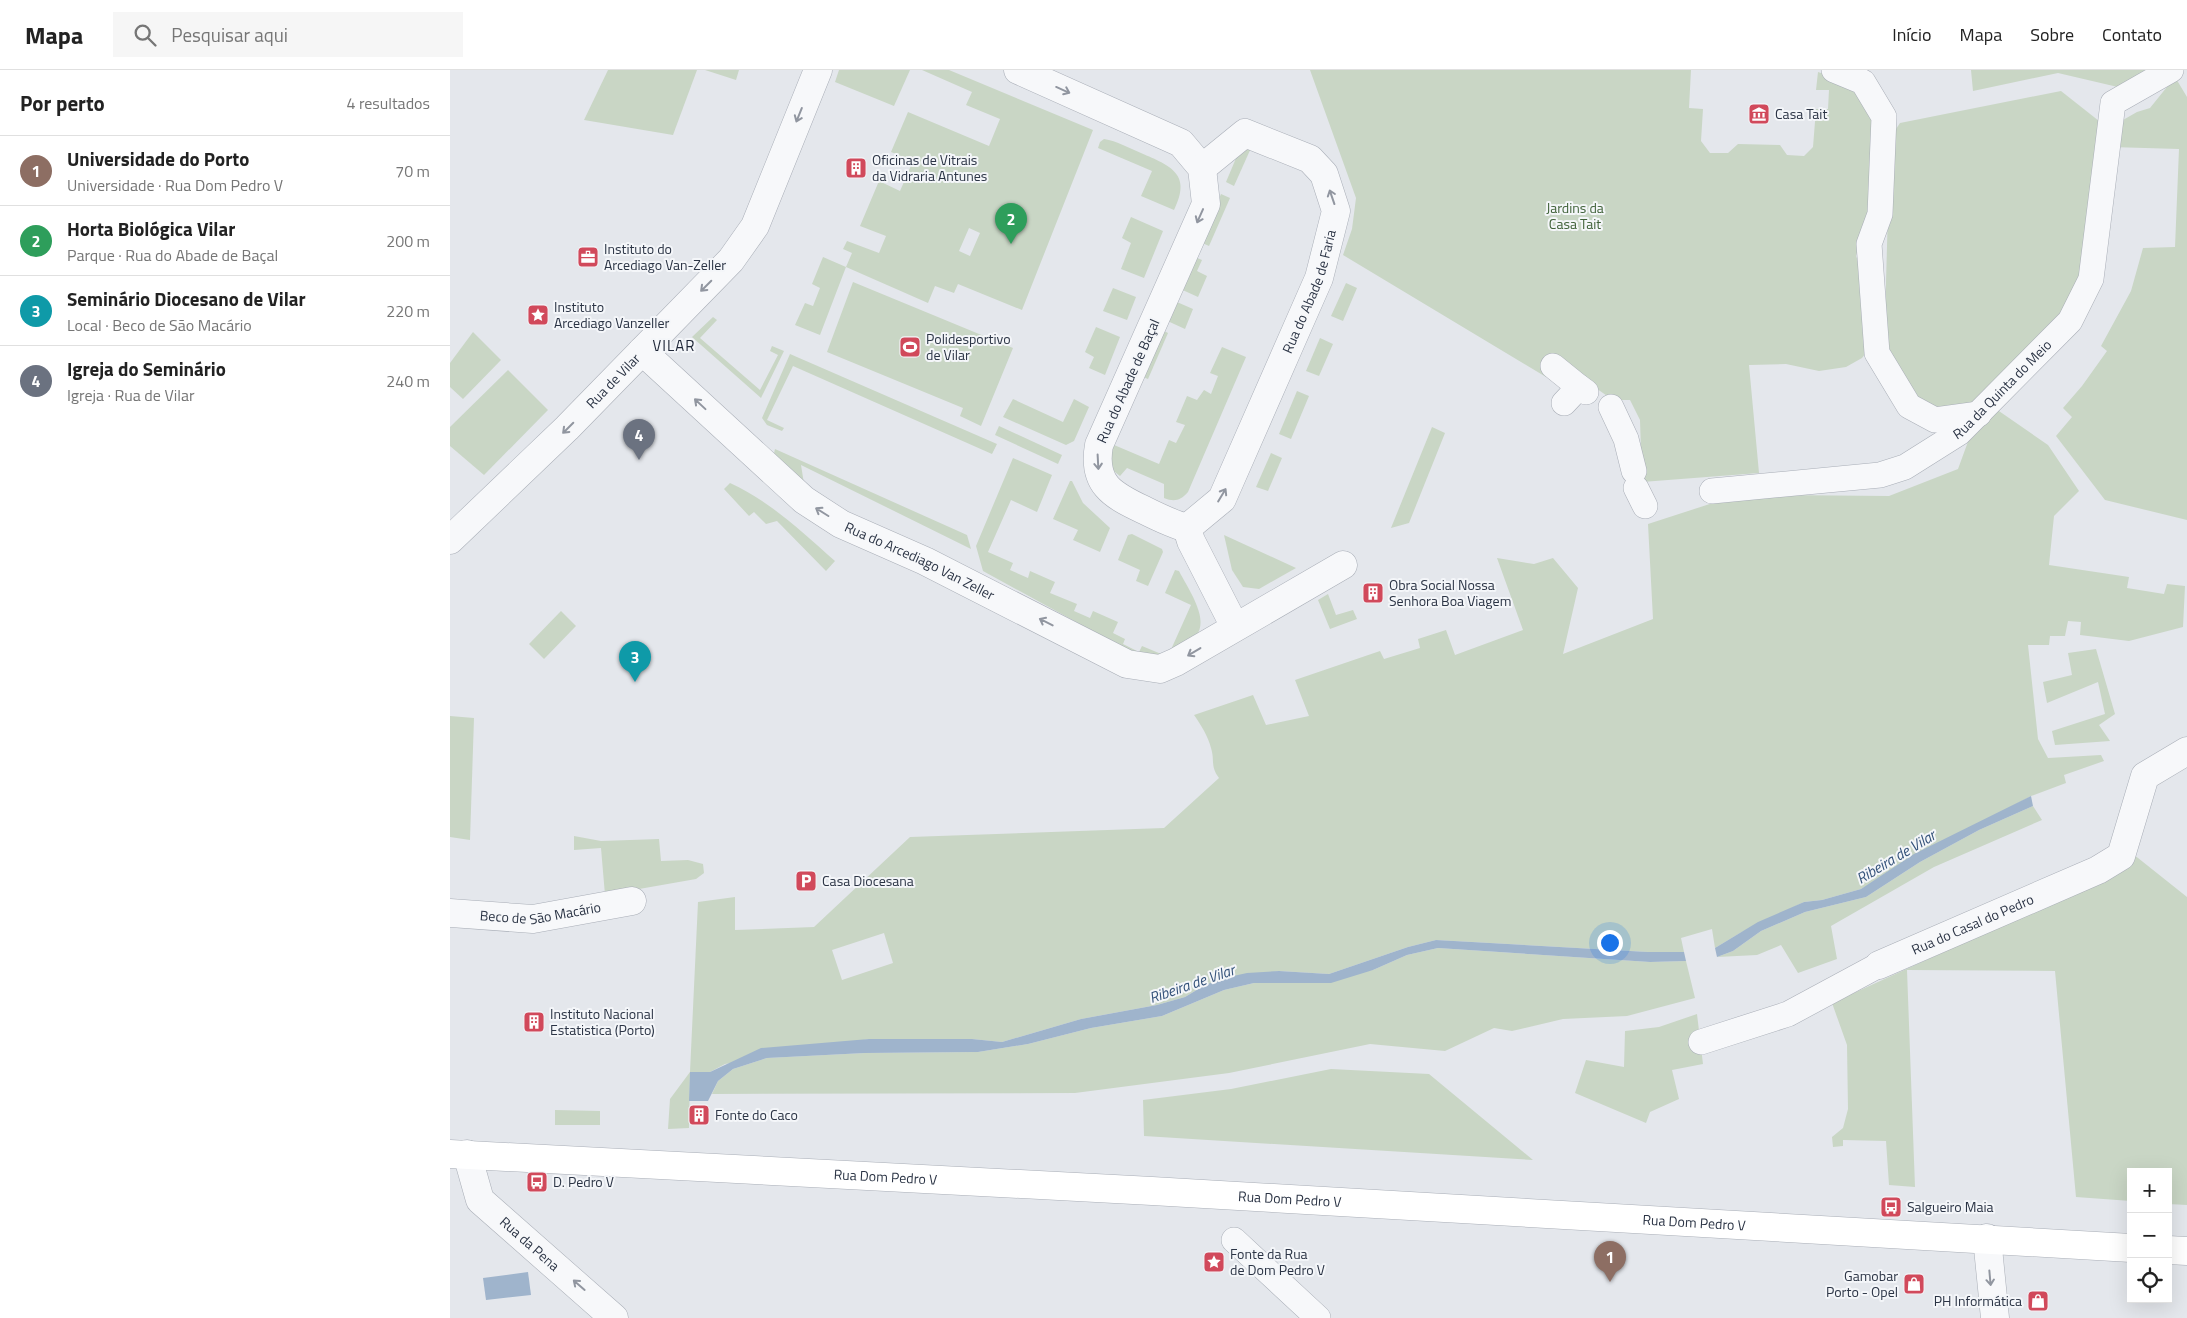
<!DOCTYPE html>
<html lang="pt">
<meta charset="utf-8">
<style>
:root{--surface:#fff;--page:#f6f6f6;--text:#222;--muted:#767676;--line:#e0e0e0;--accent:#0b8043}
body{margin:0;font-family:"Titillium Web",sans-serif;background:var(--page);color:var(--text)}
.controls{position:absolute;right:15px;bottom:15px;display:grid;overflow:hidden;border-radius:0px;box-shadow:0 5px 20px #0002}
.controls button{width:45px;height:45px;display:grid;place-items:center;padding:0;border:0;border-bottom:1px solid var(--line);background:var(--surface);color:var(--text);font:25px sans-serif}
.you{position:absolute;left:1159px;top:872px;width:18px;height:18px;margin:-12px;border:4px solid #fff;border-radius:50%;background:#1a73e8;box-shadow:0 0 0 8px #1a73e833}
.badge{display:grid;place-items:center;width:32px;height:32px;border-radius:50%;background:var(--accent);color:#fff;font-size:16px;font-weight:700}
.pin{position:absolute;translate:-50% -41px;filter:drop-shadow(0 1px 2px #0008)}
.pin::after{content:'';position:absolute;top:26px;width:18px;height:15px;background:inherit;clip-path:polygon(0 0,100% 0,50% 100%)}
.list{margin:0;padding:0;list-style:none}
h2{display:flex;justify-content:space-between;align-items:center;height:65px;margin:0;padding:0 20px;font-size:21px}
h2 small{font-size:16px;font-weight:400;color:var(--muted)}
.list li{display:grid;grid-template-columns:32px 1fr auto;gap:15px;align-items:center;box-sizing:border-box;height:70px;padding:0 20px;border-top:1px solid var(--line)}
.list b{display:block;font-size:19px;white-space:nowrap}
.list p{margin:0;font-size:16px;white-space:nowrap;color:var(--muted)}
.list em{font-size:16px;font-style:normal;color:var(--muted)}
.icon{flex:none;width:28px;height:28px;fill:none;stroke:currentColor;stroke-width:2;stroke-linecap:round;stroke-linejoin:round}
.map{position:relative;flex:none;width:1737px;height:1248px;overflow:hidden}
header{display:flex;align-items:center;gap:30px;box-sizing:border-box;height:70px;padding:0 25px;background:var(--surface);border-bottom:1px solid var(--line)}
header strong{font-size:24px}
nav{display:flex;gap:28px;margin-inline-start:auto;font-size:18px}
.search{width:350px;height:45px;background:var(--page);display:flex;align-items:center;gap:12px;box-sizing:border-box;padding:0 18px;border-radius:0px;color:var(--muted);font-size:19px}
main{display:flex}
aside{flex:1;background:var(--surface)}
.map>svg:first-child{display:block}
.green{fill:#c9d6c5;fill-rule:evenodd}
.water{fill:#9fb4cc}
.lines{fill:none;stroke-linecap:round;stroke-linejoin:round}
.pedestrian-casing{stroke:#a9aeb7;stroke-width:26}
.minor-casing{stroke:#a9aeb7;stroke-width:29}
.secondary-casing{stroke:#a9aeb7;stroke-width:29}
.pedestrian{stroke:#f7f8fa;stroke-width:25}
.minor{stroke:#f7f8fa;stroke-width:28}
.secondary{stroke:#fff;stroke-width:28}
.oneway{stroke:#9196a0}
.labels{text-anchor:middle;stroke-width:4;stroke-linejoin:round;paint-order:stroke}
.poi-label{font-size:14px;fill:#2b3445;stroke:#f4f6f9;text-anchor:start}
.park-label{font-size:14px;fill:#3f6138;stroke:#f4f6f9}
.street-label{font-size:14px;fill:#2b3445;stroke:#f4f6f9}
.neighbourhood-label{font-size:15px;letter-spacing:1px;fill:#1d2536;stroke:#f4f6f9}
.water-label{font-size:15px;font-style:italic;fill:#34527a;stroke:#f4f6f9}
</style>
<header>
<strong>Mapa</strong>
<div class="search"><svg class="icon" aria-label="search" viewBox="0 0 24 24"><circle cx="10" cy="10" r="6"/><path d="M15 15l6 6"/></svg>Pesquisar aqui</div>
<nav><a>Início</a><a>Mapa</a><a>Sobre</a><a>Contato</a></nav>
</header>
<main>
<aside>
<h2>Por perto<small>4 resultados</small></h2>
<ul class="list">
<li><span class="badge" style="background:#8d6e63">1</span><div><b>Universidade do Porto</b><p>Universidade · Rua Dom Pedro V</p></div><em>70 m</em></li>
<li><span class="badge" style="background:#2e9e5b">2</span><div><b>Horta Biológica Vilar</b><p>Parque · Rua do Abade de Baçal</p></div><em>200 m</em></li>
<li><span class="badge" style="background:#0f9aa8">3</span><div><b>Seminário Diocesano de Vilar</b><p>Local · Beco de São Macário</p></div><em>220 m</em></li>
<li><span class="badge" style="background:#6b7280">4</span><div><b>Igreja do Seminário</b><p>Igreja · Rua de Vilar</p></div><em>240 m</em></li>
</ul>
</aside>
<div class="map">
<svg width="1737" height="1248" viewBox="0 0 1737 1248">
<rect width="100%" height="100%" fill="#e4e7ec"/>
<!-- green -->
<g class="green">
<path d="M158,0H247L223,65L134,50Z"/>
<path d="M255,0H289L286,10Z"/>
<path d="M389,0H460L444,36L385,12Z"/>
<path d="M472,0H499L643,60L572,240L508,214L504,223L485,216L478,233L396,197L370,265L345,255L355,233L363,236L370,218L362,214L373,187L396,197L402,183L393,179L397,171L429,183L436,166L410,156L429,111L450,121L463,91L441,82L458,42L539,76L550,49L516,35L522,22ZM519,158L530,163L520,186L509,181Z"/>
<path d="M860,0H1241L1239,38L1253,39L1251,71L1260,83H1278L1288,74L1330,75L1337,85L1354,86L1363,77L1366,39H1378L1379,20H1366L1368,2L1403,14L1416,34L1423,55V127L1406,186L1414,206L1418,280L1412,288L1396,297L1369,301L1336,294L1299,295L1309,403L1192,412L1190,350L1180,330H1163L1107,291L1096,307L893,185L902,159L906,128Z"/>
<path d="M1521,0H1706L1672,18L1608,3L1523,21Z"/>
<path d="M1725,7L1737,27V450L1655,430L1606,366L1622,347L1613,338L1632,316L1657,281L1651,276L1681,221L1693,178L1725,177L1729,79L1661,77L1666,54L1687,42L1700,38Z"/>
<path d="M1611,21L1649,51L1638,163L1626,218L1612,241L1533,328L1509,338L1489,340L1470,333L1439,290L1435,248L1440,68L1450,53Z"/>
<path d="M654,69C667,71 679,78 691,83C721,96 742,104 724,140L691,126L702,101L648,78L650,72Z"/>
<path d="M792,74L801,78L784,116L776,112Z"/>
<path d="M771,124L780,128L759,176L750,172Z"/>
<path d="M681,147L713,161L694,208L671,199L681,173L672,168Z"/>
<path d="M740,185L752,190L747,201L757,206L748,227L726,217Z"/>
<path d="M403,212L563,278L531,356L510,346L513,338L377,282Z"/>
<path d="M896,213L907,218L893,251L881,246Z"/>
<path d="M663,218L686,227L677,250L653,241Z"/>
<path d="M720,229L743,239L735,259L711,248Z"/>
<path d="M263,247L267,250L250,268L310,320L328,285L320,281L322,276L334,281L311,328L242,267Z"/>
<path d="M646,257L670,267L655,305L639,298L644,287L635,282Z"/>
<path d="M708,258L718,263L698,309L688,305Z"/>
<path d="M23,262L51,290L13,329L0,317V293Z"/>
<path d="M870,268L883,274L869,306L856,301Z"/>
<path d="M772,277L796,287L738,422C730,431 724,432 714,428V414L677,398L670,406L661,399L657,372L709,394L719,370L726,373L735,355L726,352L737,326L747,330L754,320L761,324L768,306L760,303Z"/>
<path d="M340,284L547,374L542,384L343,296L317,350L334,358L332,361L317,355L312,348Z"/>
<path d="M58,300L98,340L34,405L0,376V357Z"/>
<path d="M847,321L859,326L841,369L829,364Z"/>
<path d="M563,329L613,352L624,329L639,337L624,371L616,375L553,347Z"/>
<path d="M1546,339L1598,375L1629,421L1604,446L1599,495L1679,507L1677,518L1714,524L1717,514L1735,516L1733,557L1679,571L1630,565L1631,552L1618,551L1615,566H1600L1599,575H1578L1588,669L1598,688L1651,685L1654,691L1614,705L1616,713L1581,726L1411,819L1372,830L1354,832L1290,863L1265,878L1262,859L1231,868L1234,882H1198L986,870L958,877L879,904L829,901L755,915L735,927L707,935L631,949L552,972L522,969H419L275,994L260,1002H240L239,1058L218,1059L220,1029L240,1002L248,832L285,827V860L364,857L460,767L714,758L769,708C760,696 765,691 761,678C758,666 751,655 744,645L803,625L816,655L859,646L845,610L930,581L934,589L970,578L968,569L996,560L1005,585L1073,560L1047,488L1084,494L1103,488L1128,518L1113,584L1203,549L1198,454L1269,431L1319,425L1439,426L1508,399L1523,358ZM434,863L443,893L392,910L382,880Z"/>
<path d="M549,356L612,385L608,394L545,365Z"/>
<path d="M982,357L995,363L959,453L941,458Z"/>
<path d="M325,379L517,465L521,479L351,395L355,420L322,392Z"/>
<path d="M821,383L832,388L818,421L806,417Z"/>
<path d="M563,388L602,405L587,442L561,430L538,482L563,493L560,500L578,508L580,501L605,512L600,523L627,534L624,541L640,548L643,541L668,552L663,563L675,569L673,574L689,582L692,576L716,586L690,587L533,501L526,476Z"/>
<path d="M620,411H622L633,433L660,458L650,482L623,470L628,460L603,449Z"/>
<path d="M280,413C320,431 352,462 385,491L376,501L327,451L316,454L304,442L299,446L274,419Z"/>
<path d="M682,464L712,479L713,482L698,516L686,511L690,500L668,490L678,465Z"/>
<path d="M774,465L846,498L809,519L793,517L782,500Z"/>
<path d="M725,500L729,501C737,517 758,546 748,563C742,571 727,578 719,584L741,535L715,523Z"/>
<path d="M878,524L886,545L903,540L907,549L880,559L868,530Z"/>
<path d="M111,541L126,556L94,589L79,574Z"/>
<path d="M1646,579L1665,644L1649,655L1660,671L1605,675L1602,661L1655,644L1648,612L1597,633L1593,612L1622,605L1618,583Z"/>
<path d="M0,646L24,648L20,770L0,767Z"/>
<path d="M1583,736L1592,750L1484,797L1381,856L1387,889L1348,903L1331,875L1307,885L1267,887L1283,881L1311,861L1355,842L1416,827L1470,792L1529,760Z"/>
<path d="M124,766L151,771L209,769L211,791L238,790L253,794L254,803L246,809L155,825L151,778L124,780Z"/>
<path d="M1683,784L1737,827V1135L1718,1134V1102H1681V1131L1626,1127L1605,901L1457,900L1465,1117L1439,1115L1436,1071L1393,1070V1076L1383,1077L1382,1067L1393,1058L1398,1039L1397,975L1382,933L1662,805Z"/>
<path d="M988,878L1200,892L1236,891L1245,928L1177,946L1113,949L1062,961L1044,958L995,981L920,974L779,1003L625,1023L262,1024L268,1011L283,999L317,988L415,983L528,982L578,974L641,958L712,946L774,920L804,913L923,900L957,885Z"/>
<path d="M1247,944L1253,994L1222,1000L1229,1029L1200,1042L1196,1053L1125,1023L1136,990L1174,997L1175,961L1209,957Z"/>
<path d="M881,999L979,1004L1083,1090L694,1066L693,1030L781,1019Z"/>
<path d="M105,1040L150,1041V1055H105Z"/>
</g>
<!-- water -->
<g class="water">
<path d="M1581,726L1583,736L1529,760L1470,792L1416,827L1355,842L1311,861L1283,881L1267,887L1265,878L1308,852L1354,832L1372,830L1411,819L1464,784Z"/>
<path d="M986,870L1198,882H1234L1236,891L1200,892L988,878L957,885L923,900L881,913H804L774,920L712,946L641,958L578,974L528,982L415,983L317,988L283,999L268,1011L258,1031H239L240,1002H260L311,978L419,969H522L552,972L631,949L707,935L735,927L755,915L774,908L797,903L829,901L879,904L958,877Z"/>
<path d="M78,1202L81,1225L36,1230L33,1208Z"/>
</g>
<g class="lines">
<!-- pedestrian casing -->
<g class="pedestrian-casing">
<g id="pedestrian">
<path d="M1384,0L1413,12L1434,47L1430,144L1419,174L1427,283L1459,336L1485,350L1529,344"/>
<path d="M1103,296L1129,317"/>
<path d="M1114,333L1129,317L1136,322"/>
<path d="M1161,337L1176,369L1184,401"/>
<path d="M1186,418L1195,436"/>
<path id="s1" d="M1262,421L1430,405L1455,397L1509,363L1620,251L1641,209L1663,33L1721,0"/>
<path d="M1251,972L1338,944L1429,895"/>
<path d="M784,1170L868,1248"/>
</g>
</g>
<!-- minor casing -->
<g class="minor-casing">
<g id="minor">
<path d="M568,0L731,73L752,98L756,134L649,375C642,414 662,425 694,440C708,447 722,454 737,458"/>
<path id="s2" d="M192,281L354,430L391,454L475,491L677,594L710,599L726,592L893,495"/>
<path id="s3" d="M737,458L772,429L869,208L886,141L874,104L860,89L795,63L752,98"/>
<path d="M737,458L741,471L785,557"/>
<path id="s4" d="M0,470L117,358L281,190L305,156L368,0"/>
<path id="s5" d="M0,843L83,849L182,831"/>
<path id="s6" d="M1429,895L1648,800L1671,786L1695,706L1737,681"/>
<path id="s7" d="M17,1084L30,1130L164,1248"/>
<path d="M1537,1168L1545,1248"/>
</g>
</g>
<!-- secondary casing -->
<g class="secondary-casing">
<g id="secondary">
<path id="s8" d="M0,1084L702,1121L1681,1178"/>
<path d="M1718,1180L1737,1181"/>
</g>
</g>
<!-- pedestrian -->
<use href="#pedestrian" class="pedestrian"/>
<!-- minor -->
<use href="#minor" class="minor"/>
<!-- secondary -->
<use href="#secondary" class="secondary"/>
</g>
<!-- one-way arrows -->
<defs><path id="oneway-shaft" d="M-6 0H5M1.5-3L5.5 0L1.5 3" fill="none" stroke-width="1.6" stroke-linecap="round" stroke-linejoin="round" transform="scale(1.25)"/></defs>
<g class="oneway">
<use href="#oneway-shaft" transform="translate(613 20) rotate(24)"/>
<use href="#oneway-shaft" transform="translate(349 45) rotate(112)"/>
<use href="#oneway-shaft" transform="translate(882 127) rotate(-109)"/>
<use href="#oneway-shaft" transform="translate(750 146) rotate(114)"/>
<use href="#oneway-shaft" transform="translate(256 216) rotate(135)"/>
<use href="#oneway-shaft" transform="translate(250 334) rotate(-137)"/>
<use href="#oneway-shaft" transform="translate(118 358) rotate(135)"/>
<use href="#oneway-shaft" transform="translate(648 392) rotate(87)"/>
<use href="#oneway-shaft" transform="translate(772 425) rotate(-59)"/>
<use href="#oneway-shaft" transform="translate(372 442) rotate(-148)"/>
<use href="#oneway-shaft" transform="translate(596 552) rotate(-153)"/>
<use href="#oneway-shaft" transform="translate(744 582) rotate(149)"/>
<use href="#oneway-shaft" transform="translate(1540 1208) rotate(85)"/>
<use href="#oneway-shaft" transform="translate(129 1215) rotate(-139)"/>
</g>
<!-- icons -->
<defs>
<g id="museum-square" transform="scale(1.125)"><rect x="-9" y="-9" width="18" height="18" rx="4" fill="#d1495b" stroke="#f4f6f9"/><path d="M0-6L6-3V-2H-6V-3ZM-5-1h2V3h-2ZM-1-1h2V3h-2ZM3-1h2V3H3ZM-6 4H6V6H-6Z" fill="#fff"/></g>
<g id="building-square" transform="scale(1.125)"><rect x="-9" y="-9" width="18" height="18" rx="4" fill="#d1495b" stroke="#f4f6f9"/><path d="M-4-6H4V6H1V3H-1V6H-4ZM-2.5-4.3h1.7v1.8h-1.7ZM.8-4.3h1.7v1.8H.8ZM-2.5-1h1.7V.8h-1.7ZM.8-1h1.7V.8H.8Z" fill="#fff"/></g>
<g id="office-square" transform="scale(1.125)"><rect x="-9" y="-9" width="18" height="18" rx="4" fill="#d1495b" stroke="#f4f6f9"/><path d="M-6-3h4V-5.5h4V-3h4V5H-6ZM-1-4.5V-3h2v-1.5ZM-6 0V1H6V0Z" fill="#fff"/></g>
<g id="sight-square" transform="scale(1.125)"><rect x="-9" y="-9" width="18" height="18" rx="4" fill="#d1495b" stroke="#f4f6f9"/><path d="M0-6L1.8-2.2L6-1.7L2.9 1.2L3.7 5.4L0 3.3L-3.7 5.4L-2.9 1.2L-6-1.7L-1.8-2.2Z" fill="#fff"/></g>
<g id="stadium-square" transform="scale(1.125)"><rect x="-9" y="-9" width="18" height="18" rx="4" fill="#d1495b" stroke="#f4f6f9"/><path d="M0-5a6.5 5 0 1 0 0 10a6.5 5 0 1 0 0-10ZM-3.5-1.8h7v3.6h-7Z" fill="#fff"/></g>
<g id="parking-square" transform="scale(1.125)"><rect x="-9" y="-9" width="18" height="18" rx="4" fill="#d1495b" stroke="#f4f6f9"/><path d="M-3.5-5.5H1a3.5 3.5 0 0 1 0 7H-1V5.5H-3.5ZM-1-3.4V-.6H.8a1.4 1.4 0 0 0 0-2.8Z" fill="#fff"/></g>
<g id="bus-square" transform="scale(1.125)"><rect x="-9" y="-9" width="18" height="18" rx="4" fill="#d1495b" stroke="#f4f6f9"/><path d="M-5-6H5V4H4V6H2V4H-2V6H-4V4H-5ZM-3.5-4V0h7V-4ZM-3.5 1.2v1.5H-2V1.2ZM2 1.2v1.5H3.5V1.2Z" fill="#fff"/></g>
<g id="shop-square" transform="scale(1.125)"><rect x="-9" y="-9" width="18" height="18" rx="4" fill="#d1495b" stroke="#f4f6f9"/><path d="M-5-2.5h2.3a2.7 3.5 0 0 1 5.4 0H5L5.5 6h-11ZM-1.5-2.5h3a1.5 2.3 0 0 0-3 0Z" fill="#fff"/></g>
</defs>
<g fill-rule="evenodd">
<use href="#museum-square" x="1309" y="44"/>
<use href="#building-square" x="406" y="98"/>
<use href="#office-square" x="138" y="187"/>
<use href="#sight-square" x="88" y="245"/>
<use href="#stadium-square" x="460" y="277"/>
<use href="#building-square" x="923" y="523"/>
<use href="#parking-square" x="356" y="811"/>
<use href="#building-square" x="84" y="952"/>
<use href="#building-square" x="249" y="1045"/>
<use href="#bus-square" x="87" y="1112"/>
<use href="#bus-square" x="1441" y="1137"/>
<use href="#sight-square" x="764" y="1192"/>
<use href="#shop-square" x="1464" y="1214"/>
<use href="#shop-square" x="1588" y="1231"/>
</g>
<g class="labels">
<!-- poi labels -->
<g class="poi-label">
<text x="1325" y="49">Casa Tait</text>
<text x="422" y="95">Oficinas de Vitrais<tspan x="422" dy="16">da Vidraria Antunes</tspan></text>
<text x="154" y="184">Instituto do<tspan x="154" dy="16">Arcediago Van-Zeller</tspan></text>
<text x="104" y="242">Instituto<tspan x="104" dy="16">Arcediago Vanzeller</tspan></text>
<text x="476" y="274">Polidesportivo<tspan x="476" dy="16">de Vilar</tspan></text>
<text x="939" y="520">Obra Social Nossa<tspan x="939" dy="16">Senhora Boa Viagem</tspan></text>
<text x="372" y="816">Casa Diocesana</text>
<text x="100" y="949">Instituto Nacional<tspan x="100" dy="16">Estatistica (Porto)</tspan></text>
<text x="265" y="1050">Fonte do Caco</text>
<text x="103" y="1117">D. Pedro V</text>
<text x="1457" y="1142">Salgueiro Maia</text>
<text x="780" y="1189">Fonte da Rua<tspan x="780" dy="16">de Dom Pedro V</tspan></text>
<text x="1448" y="1211" text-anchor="end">Gamobar<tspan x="1448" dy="16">Porto - Opel</tspan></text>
<text x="1572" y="1236" text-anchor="end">PH Informática</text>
</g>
<!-- park labels -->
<g class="park-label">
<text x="1125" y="143">Jardins da<tspan x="1125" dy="16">Casa Tait</tspan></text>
</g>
<!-- street labels -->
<g class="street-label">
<text dy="5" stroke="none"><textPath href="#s3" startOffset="271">Rua do Abade de Faria</textPath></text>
<text dy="5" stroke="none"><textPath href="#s4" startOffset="228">Rua de Vilar</textPath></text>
<text transform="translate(678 311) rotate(-66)" y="5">Rua do Abade de Baçal</text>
<text dy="5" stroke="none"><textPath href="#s1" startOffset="320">Rua da Quinta do Meio</textPath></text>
<text dy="5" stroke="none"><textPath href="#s2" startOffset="351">Rua do Arcediago Van Zeller</textPath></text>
<text dy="5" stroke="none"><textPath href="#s5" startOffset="91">Beco de São Macário</textPath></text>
<text dy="5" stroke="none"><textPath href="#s6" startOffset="102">Rua do Casal do Pedro</textPath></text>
<text dy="5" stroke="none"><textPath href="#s8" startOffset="436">Rua Dom Pedro V</textPath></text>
<text dy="5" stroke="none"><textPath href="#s8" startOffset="841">Rua Dom Pedro V</textPath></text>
<text dy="5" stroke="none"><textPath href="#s8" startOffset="1246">Rua Dom Pedro V</textPath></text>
<text dy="5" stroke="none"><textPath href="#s7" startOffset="114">Rua da Pena</textPath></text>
</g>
<!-- neighbourhood labels -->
<g class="neighbourhood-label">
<text x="224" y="281">VILAR</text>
</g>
<!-- water labels -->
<g class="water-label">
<text transform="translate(1446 787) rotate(-31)" y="5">Ribeira de Vilar</text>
<text transform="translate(742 914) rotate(-19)" y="5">Ribeira de Vilar</text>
</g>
</g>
</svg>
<div class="controls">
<button>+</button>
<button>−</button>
<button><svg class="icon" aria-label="locate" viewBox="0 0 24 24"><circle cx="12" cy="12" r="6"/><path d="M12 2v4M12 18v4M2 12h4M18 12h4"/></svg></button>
</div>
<div class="you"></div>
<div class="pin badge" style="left:1160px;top:1212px;background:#8d6e63">1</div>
<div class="pin badge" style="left:561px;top:174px;background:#2e9e5b">2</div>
<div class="pin badge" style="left:185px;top:612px;background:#0f9aa8">3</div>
<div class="pin badge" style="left:189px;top:390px;background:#6b7280">4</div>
</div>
</main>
